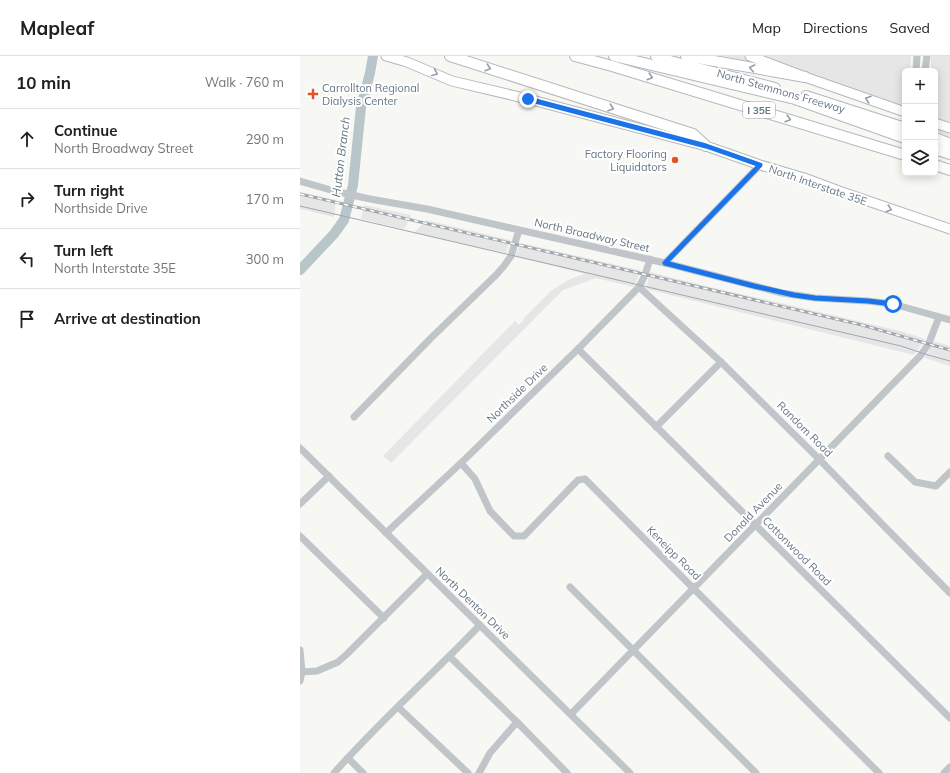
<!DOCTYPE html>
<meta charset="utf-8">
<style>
:root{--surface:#fff;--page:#f6f6f6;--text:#202124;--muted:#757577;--line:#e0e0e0}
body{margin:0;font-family:Mulish,sans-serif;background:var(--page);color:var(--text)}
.controls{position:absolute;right:12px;top:12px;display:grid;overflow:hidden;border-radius:6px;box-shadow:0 2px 10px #0003}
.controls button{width:36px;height:36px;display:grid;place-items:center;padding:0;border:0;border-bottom:1px solid var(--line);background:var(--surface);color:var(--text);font:20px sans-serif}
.stop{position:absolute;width:12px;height:12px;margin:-9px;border:3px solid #1a73e8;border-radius:50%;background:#fff}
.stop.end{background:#1a73e8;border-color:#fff;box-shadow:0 1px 4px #0008}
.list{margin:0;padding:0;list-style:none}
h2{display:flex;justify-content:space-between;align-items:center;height:52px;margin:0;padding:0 16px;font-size:17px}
h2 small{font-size:13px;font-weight:400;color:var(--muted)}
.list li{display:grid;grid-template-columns:26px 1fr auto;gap:12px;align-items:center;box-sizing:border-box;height:60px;padding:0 16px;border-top:1px solid var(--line)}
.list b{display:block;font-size:15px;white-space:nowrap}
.list p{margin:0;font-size:13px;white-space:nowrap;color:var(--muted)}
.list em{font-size:13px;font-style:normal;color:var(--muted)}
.icon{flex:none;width:22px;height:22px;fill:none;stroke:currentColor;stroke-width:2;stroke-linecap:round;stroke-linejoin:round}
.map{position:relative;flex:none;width:650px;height:717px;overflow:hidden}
header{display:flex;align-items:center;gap:24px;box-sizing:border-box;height:56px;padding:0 20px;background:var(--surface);border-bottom:1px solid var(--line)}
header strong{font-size:19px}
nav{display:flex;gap:22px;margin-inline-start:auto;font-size:14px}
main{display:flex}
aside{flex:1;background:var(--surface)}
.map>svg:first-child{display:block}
.built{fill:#e5e6e5}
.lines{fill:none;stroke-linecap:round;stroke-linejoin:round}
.river{stroke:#b8c5c9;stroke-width:10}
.major-casing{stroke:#b4b9bd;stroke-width:11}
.highway-casing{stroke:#b4b8bb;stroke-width:12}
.minor{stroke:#c0c5c9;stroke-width:7}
.major{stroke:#fff;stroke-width:9}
.highway{stroke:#fff;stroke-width:10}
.tram{stroke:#a1a8ae;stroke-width:1}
.rail-casing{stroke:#a1a8ae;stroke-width:3}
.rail{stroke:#fff;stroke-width:1.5;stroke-dasharray:4.5;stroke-linecap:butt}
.oneway{stroke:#94a0aa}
.route{stroke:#1a73e8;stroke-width:5}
.poi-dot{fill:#e65226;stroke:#fff;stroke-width:1.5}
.labels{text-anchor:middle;stroke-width:4;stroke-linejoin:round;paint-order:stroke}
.shield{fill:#fff;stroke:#94a0aa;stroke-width:1}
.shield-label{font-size:10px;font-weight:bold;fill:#667786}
.poi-label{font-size:11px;fill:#667786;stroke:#fff;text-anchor:start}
.street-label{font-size:11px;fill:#667786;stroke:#fff}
.water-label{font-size:12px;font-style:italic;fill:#627982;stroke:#fff}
</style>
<header>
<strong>Mapleaf</strong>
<nav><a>Map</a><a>Directions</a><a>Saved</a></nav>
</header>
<main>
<aside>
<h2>10 min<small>Walk · 760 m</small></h2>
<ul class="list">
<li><svg class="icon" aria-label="ahead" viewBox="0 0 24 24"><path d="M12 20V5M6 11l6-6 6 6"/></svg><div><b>Continue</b><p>North Broadway Street</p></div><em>290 m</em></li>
<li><svg class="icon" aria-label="right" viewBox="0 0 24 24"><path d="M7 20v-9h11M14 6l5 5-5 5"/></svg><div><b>Turn right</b><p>Northside Drive</p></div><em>170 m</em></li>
<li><svg class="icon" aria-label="left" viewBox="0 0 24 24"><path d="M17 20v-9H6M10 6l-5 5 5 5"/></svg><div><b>Turn left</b><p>North Interstate 35E</p></div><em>300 m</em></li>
<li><svg class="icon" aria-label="arrive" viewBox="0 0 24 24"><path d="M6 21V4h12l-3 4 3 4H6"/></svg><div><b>Arrive at destination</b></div></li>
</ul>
</aside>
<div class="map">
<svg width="650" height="717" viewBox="0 0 650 717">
<rect width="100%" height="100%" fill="#f7f7f4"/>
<!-- built -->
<g class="built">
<path d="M424,0H611L610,15H605V41L601,51L580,41Z"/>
<path d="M631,0H650V91L635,85V15H631Z"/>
<path d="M0,136L36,144L34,161L0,153Z"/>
<path d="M64,149L111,159V161L104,173L61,163Z"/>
<path d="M126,164L210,184L206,197L114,177Z"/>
<path d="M221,187L339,214L340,216L334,231L296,222L263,234L91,407L83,400L215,265L219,269L224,264L223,263L252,234L272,222L285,218L215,200Z"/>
<path d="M350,216L414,232L494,250L604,276L625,283L614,299L346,233Z"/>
<path d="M634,285L650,290V310L625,302Z"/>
</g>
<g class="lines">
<!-- river -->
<path class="river" d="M0,214L34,178L44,164L53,129L61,51L70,17L73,0"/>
<!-- major casing -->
<g class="major-casing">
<g id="major">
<path d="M86,0L107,6L152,25L228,43L406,90L429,98L460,109L504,122L539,135L650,173"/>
<path d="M450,0L505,21L605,56"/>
<path d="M635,67L650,72"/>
</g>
</g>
<!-- highway casing -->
<g class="highway-casing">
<g id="highway">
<path d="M150,0L393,78L406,90"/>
<path d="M275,0L312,10L605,99"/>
<path d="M314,0L495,43L605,82"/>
<path d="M356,0L370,5L475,32"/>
<path d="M386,0L505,21"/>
<path d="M506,40L605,72"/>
<path d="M635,82L650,88"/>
<path d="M635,93L650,98"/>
<path d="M635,109L650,114"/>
</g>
</g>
<!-- minor -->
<g class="minor">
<path d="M616,15L617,0"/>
<path d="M625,15L627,0"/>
<path d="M0,125L34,135L70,143L127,153L365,207L482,237L515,242L568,245L593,248L650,264"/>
<path d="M365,207L460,109"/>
<path d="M339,231L421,306L519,403L580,466L650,537"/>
<path d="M278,293L650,662"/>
<path d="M54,361L131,282L196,219L204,210L211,200L219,174"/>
<path d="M356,371L421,306"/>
<path d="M0,392L330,717"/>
<path d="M588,400L615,426L636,430L650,416"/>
<path d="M161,407L175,423L190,455L214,480H224L278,424L285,423L393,532L579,717"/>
<path d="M0,448L29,420"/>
<path d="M86,477L161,407L278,293L339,231L345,219L350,203"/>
<path d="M0,480L84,562"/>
<path d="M270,531L456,717"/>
<path d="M0,594L2,616"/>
<path d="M150,601L217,666L267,717"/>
<path d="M0,625L2,616L17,615L38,606L47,598L127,518"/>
<path d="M98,651L168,717"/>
<path d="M271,658L621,299L629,287L639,261"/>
<path d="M48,702L63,717"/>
<path d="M34,717C80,665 132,619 180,569"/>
<path d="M179,717L190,697L217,666"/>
<path d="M644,717L650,711"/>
</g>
<!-- major -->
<use href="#major" class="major"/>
<!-- highway -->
<use href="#highway" class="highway"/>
<!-- tram -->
<path class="tram" d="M0,150L601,290L628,299L650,305"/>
<!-- rail casing -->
<g class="rail-casing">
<path id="rail" d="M0,138L562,269L650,294"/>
</g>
<!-- rail -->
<use href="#rail" class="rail"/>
</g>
<!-- one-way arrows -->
<defs><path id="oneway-chevron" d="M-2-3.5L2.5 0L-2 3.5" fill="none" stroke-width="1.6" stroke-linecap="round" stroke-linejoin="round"/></defs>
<g class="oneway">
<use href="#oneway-chevron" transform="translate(188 12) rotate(18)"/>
<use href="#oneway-chevron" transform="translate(452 12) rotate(-169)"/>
<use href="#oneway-chevron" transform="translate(135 17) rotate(22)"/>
<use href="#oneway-chevron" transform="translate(350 21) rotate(17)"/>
<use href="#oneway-chevron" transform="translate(568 43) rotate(-161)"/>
<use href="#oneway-chevron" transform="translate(311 52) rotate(18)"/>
<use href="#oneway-chevron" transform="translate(488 63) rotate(17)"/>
<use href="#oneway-chevron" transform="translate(589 153) rotate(19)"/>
</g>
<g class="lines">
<!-- route -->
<path class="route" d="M228,43L406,90L429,98L460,109L365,207L454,230L494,239L515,242L568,245L593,248"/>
</g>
<!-- markers -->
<g class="poi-dot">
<path d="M11 32h4v4h4v4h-4v4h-4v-4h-4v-4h4z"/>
<circle cx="375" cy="104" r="4"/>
</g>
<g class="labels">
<!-- shield labels -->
<rect class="shield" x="443" y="46" width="32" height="16" rx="3"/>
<g class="shield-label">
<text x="459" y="58">I 35E</text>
</g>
<!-- poi labels -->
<g class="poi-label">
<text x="22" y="36">Carrollton Regional<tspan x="22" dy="13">Dialysis Center</tspan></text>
<text x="367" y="102" text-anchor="end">Factory Flooring<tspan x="367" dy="13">Liquidators</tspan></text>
</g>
<!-- street labels -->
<g class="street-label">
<text transform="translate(481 35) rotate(16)" y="4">North Stemmons Freeway</text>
<text transform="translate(518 129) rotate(19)" y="4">North Interstate 35E</text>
<text transform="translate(292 179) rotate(13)" y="4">North Broadway Street</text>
<text transform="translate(217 337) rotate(-44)" y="4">Northside Drive</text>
<text transform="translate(505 373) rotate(45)" y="4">Random Road</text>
<text transform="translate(453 456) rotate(-46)" y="4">Donald Avenue</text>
<text transform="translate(497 495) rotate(45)" y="4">Cottonwood Road</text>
<text transform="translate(374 497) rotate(45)" y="4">Keneipp Road</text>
<text transform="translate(173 547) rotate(44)" y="4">North Denton Drive</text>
</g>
<!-- water labels -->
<g class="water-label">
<text transform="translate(41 101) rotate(-83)" y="4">Hutton Branch</text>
</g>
</g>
</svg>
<div class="controls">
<button>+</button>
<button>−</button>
<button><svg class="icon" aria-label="layers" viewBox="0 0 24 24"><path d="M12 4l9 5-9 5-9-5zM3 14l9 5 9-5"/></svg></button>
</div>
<div class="stop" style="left:593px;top:248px"></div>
<div class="stop end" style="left:228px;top:43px"></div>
</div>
</main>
